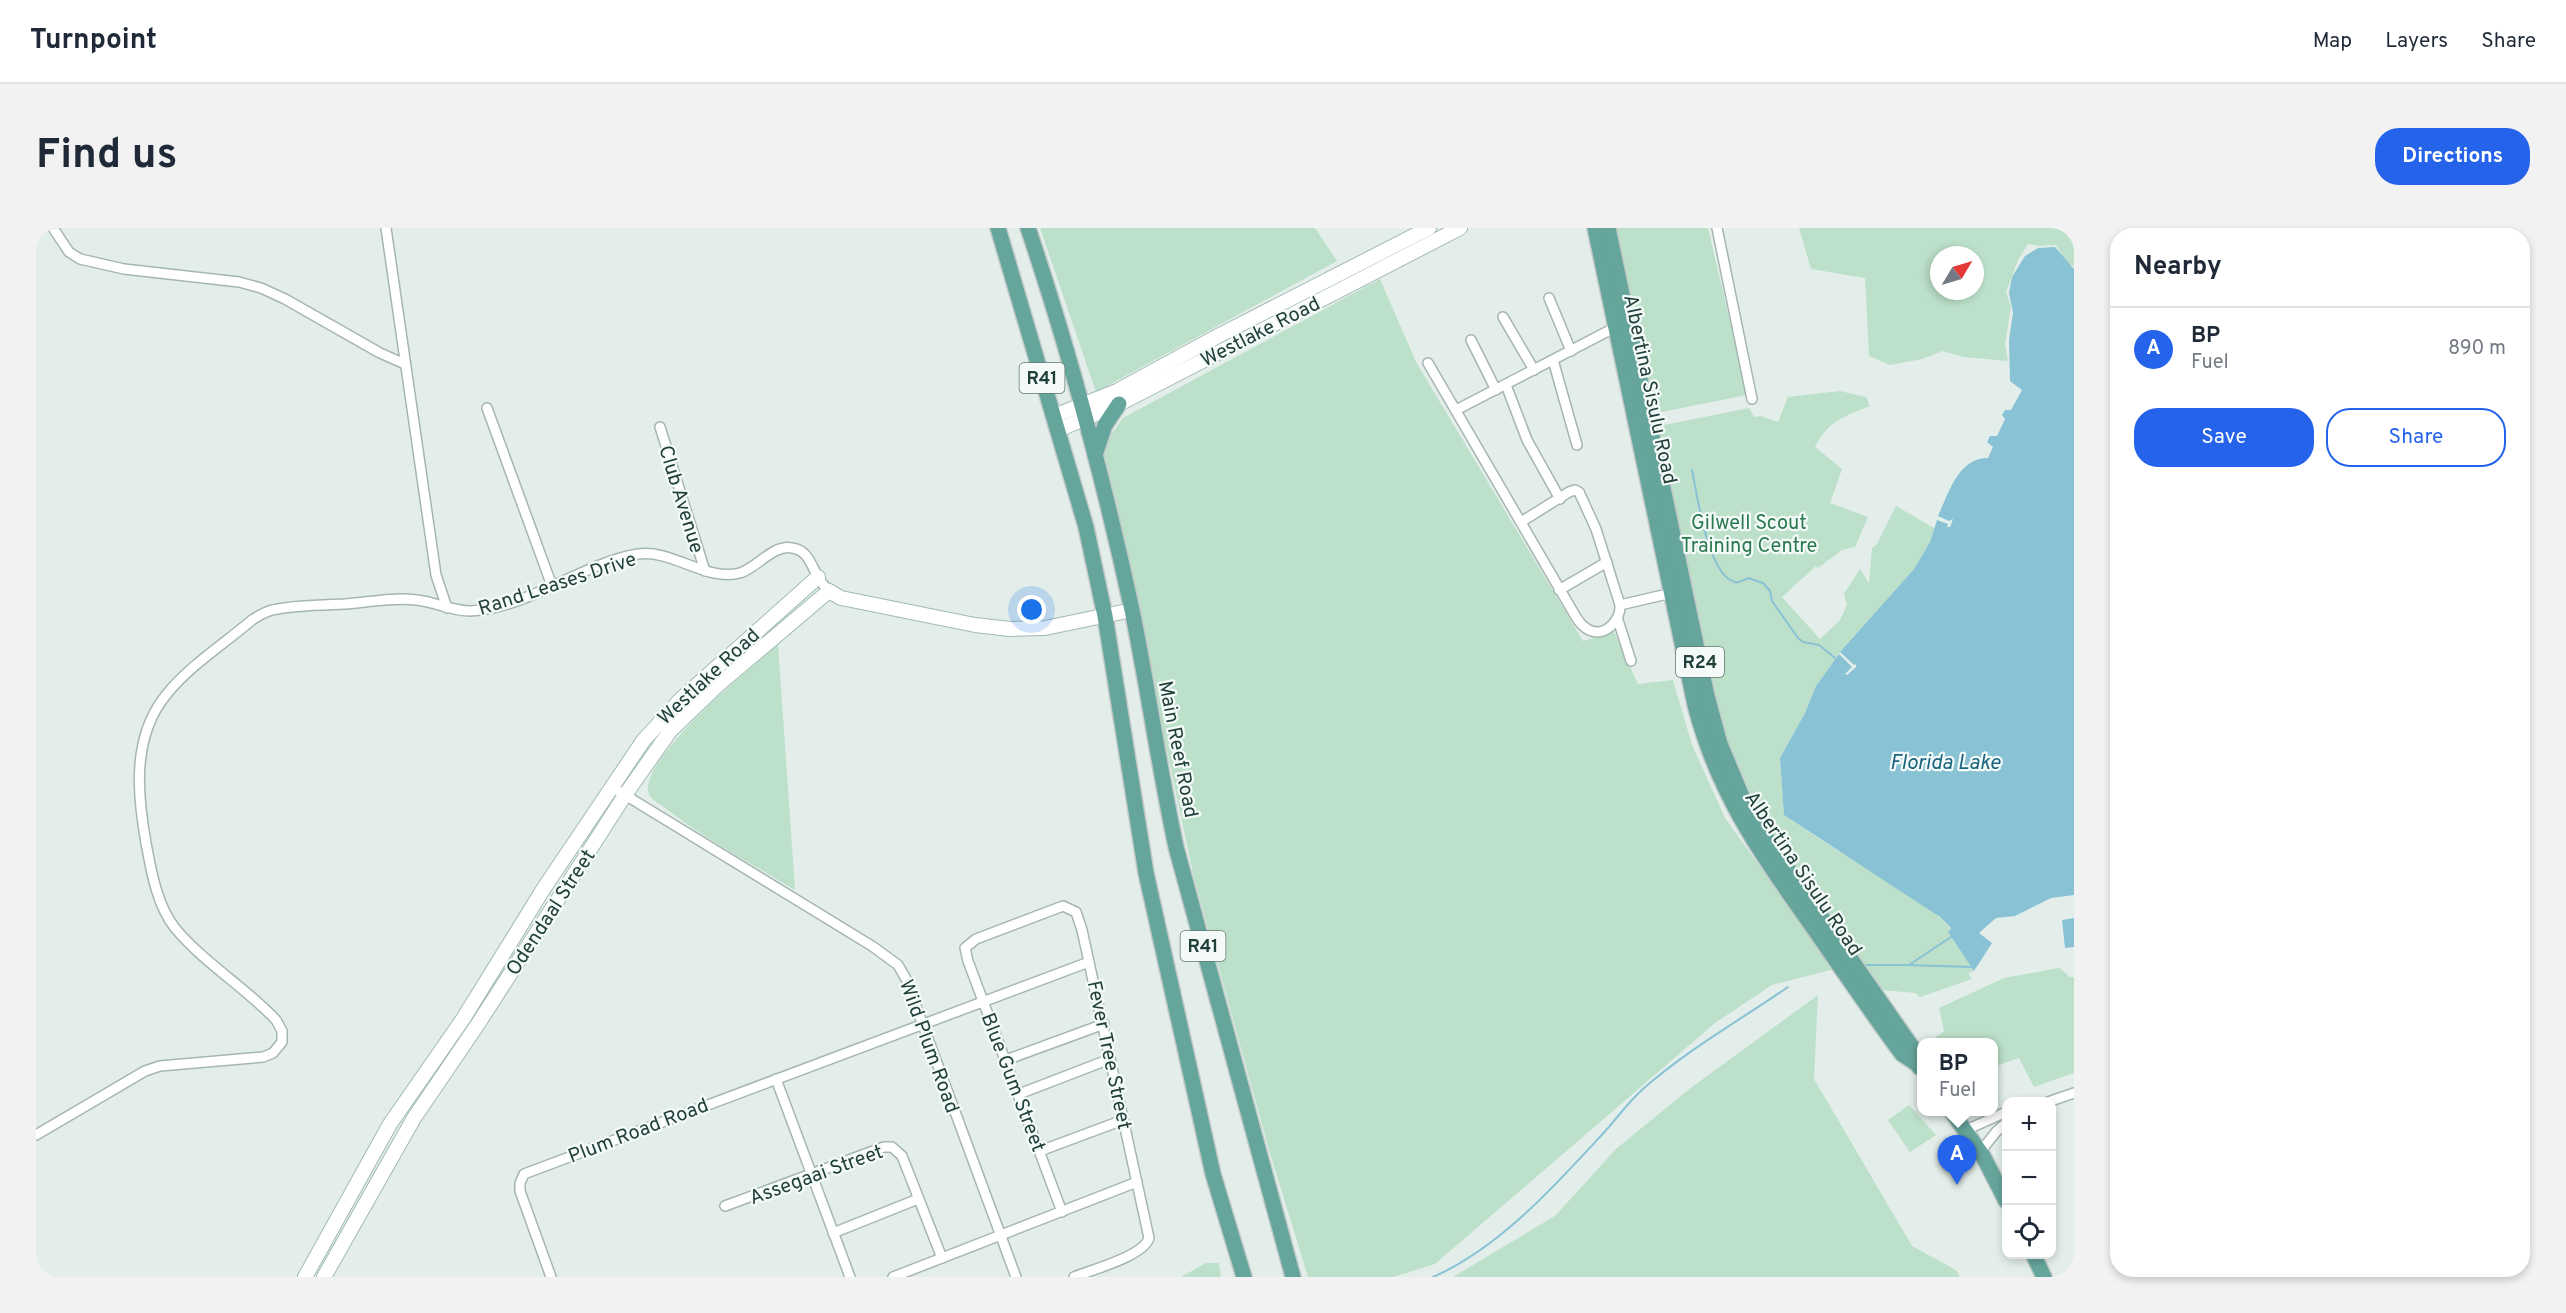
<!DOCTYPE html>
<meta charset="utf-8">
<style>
:root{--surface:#fff;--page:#f2f2f3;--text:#1f2937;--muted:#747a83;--line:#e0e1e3;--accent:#2563eb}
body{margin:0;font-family:Overpass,sans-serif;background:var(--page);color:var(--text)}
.controls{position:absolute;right:18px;bottom:18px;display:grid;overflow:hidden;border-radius:12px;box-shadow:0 3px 9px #0003}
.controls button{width:54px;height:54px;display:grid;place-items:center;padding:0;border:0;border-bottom:2px solid var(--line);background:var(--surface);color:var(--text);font:30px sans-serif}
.compass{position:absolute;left:1894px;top:18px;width:54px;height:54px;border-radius:50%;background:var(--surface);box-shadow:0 3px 9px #0003;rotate:52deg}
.you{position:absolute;left:996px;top:382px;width:21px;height:21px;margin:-15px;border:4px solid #fff;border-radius:50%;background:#1a73e8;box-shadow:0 0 0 9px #1a73e833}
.badge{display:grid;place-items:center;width:39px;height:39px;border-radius:50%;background:var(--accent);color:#fff;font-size:20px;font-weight:700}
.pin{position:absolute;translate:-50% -50px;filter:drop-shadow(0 2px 3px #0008)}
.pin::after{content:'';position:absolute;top:32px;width:21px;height:18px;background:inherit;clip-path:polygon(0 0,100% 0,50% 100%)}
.popup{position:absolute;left:1881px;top:810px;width:81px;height:78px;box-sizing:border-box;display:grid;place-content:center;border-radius:12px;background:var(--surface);filter:drop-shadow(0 2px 4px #0005);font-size:20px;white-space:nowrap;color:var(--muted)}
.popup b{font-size:22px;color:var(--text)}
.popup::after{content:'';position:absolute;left:50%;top:100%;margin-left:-12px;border:12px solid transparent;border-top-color:var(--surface)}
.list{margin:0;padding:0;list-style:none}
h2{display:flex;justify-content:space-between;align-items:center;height:78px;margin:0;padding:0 24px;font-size:26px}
h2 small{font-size:20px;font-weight:400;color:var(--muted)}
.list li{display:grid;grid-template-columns:39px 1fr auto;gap:18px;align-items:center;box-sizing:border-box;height:84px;padding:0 24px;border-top:2px solid var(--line)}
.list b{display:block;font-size:22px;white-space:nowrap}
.list p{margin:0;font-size:20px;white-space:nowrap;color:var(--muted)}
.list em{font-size:20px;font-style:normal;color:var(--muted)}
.actions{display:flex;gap:12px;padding:18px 24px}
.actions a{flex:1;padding:14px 0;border:2px solid var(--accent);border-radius:24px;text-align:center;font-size:21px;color:var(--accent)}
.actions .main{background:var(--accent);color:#fff}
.icon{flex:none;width:33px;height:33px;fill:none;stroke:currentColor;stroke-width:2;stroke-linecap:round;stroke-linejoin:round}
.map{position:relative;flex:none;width:2038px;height:1049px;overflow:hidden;border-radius:24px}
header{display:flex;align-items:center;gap:36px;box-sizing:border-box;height:84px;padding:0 30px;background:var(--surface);border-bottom:2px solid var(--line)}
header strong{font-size:28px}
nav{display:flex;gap:33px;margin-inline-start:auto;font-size:21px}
.intro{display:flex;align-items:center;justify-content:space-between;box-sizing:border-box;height:144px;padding:0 36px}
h1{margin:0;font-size:42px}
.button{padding:15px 27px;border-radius:24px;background:var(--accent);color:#fff;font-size:21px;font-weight:700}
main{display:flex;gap:36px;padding:0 36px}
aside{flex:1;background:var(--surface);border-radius:24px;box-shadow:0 3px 9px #0003}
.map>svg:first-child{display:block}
.green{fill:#bce0c9;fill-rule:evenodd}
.water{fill:#89c2d5}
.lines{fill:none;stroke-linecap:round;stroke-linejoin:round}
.stream{stroke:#89c2d5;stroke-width:2}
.street-casing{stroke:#a5b6b2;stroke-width:12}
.secondary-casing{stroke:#a1bab4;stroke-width:16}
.primary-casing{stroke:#c1cac8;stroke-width:18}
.street{stroke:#fff;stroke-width:9}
.secondary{stroke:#fff;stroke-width:14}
.primary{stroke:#66a59b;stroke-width:15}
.labels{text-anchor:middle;stroke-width:4.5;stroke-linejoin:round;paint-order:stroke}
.shield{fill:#f4faf8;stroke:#617874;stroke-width:1.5}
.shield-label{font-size:18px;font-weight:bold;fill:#22403b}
.street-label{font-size:20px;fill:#22403b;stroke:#f4faf8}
.park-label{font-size:20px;fill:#2a7950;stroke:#f4faf8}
.water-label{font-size:21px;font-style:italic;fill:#19647f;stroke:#f4faf8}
</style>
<header>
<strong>Turnpoint</strong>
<nav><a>Map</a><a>Layers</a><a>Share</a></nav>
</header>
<div class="intro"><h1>Find us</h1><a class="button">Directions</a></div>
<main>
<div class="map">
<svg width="2038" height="1049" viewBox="0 0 2038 1049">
<rect width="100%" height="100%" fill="#e3eeea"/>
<!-- green -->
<g class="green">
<path d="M1004,0H1279L1301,33L1060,164Z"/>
<path d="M1579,0H1672L1711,167L1620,185Z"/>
<path d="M1763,0H2038V38L2031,35L2020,17L2003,18L1992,16L1982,32L1970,64L1975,79L1969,116L1972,133L1927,129L1907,123L1886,131L1854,137L1833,128L1829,50L1775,41ZM1903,27H1939V63H1903Z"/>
<path d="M1344,51L1380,134L1547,413L1578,404L1602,456L1637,452L1656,517L1689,590L1798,741L1736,757L1679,795L1399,1036L1357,1049H1272L1233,922L1158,650L1069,228L1070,214L1087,190Z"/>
<path d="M1804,163L1830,169L1834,178C1808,188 1791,194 1779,219L1806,241L1794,275L1832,289L1819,319L1806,322L1782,340L1780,338L1746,369L1784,411L1804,392L1811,377L1808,366L1824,341L1833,355L1836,320L1841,316L1860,278L1898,300L1894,314L1878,341L1804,424L1780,458L1769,485L1744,530L1748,587C1770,602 1792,617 1814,630C1848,651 1887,670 1914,700L1912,704L1938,743L1932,745L1936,751L1884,769L1880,765L1844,762L1730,600L1685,499L1656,366L1623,198L1713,180L1718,189L1724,188L1742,194L1752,169Z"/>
<path d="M742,416L759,662C715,635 668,611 628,579C624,576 616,572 614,568C595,536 719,437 742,416Z"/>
<path d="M2023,740L2034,749H2038V845L1998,859L1983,830L1957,839V814H1894L1908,803L1903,780L1968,750Z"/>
<path d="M1782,767L1778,851L1876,1018L1920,1042L1924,1049H1417L1519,988L1580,921L1652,862Z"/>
<path d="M1873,877L1900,907L1874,924L1852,892Z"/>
<path d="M1170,1035H1183L1185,1049H1145Z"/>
</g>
<!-- water -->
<g class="water">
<path d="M2019,19L2038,41V667L2015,670L1979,688L1960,690L1943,705L1956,715L1938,743L1912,704L1915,700L1904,689L1748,587L1744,530L1769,485L1780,458L1803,426L1816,439L1809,446L1811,447L1820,439V436L1818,437L1804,424L1878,341L1894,314L1901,292L1912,296L1911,299H1914L1917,291L1913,293L1902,288C1913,265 1922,230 1952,230L1957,219L1951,214L1954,208H1961L1969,191L1966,187L1969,182H1975L1986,162L1974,153L1973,112L1977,85L1973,65L1976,49L1989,28L2002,20Z"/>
<path d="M2038,690V719L2029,720L2026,692Z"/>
</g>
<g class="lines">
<!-- stream -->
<g class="stream">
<path d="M1656,242C1661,266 1672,348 1699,354C1704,355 1708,352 1712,350L1727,355L1734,363L1736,373L1762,410L1767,414L1783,417L1799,430"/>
<path d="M1829,737H1873L1915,709"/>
<path d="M1873,737L1936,739"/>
<path d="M1397,1049C1461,1021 1515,962 1561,912C1577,896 1590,876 1607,861C1651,822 1704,792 1752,759"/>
</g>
<!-- street casing -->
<g class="street-casing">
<g id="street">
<path d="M17,0L33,24L44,31L88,41L203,54L225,60L249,71L344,125L369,136"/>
<path d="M350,0L400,347L411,380"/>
<path d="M1681,0L1716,171"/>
<path d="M1513,70L1535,123"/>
<path d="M1467,89L1498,142"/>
<path d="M1435,112L1460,162"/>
<path d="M1517,132L1541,217"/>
<path d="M1392,135L1540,389C1543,394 1547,399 1553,402C1570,410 1585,391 1584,377L1560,301L1543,264L1539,262L1533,264L1485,294"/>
<path d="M1470,157L1491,212L1524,271"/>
<path d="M451,180L516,358"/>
<path d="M1420,182L1580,99"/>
<path d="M624,199L669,343"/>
<path d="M1523,362L1571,334"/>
<path d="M1584,377L1640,364"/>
<path d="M1582,392L1595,433"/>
<path d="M576,559L836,718L862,737L870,751L980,1049"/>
<path d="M970,832L1068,796"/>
<path d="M740,851L814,1049"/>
<path d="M983,866L1074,831"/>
<path d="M2012,874L2038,865"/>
<path d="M1930,902L1970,884"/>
<path d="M0,907L109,843L124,838L227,829L237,825L246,814V803L240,792C209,759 168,735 139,700C121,678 115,642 110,615C101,565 96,509 130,467C153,438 188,416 216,392C222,388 229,384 236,382C259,377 285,377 309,376C333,374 357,369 381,372C399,374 416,383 434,383C488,382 549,334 602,326C636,321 670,354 704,345C721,340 737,316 756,320C772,322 775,337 782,349C784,354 789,358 793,363"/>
<path d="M1004,923L1087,892"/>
<path d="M1944,924L1960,904L1970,895"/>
<path d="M689,978L848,919H856L866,928L906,1030"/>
<path d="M1026,984L932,733L929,720L940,711L1027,678L1040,684L1046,702L1113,1010C1108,1028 1055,1042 1038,1049"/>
<path d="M797,1005L882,971"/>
<path d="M515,1049L484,963V955L488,946L1053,734"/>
<path d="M857,1049L1101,954"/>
</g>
</g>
<!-- secondary casing -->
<g class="secondary-casing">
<g id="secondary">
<path d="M1018,188L1081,163L1182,108L1393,0"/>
<path d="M1022,202L1083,176L1424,0"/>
<path d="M269,1049L354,896L427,791L508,660L607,513L644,472L782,349"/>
<path d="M288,1049L378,890L442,796L589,567L634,503L682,457L793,363L805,370L939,397L974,401L1009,400L1096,382"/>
</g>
</g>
<!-- primary casing -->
<g class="primary-casing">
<g id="primary">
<path d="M962,0L1050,299L1069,388L1110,645L1177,946L1208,1049"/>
<path d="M992,0C1034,125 1068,253 1096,382C1112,460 1123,540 1140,619L1257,1049"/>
<path d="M1559,0L1659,477C1682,566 1724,624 1776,698C1806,741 1835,784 1866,826L1881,836"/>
<path d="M1572,0L1671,468L1684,516L1707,571L1729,608L1876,819L1883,839"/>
<path d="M1059,227L1069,197L1083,176"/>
<path d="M1916,884L1947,928L1970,973"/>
<path d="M1997,1026L2008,1049"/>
</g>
</g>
<!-- street -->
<use href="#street" class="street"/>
<!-- secondary -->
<use href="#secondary" class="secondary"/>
<!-- primary -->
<use href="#primary" class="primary"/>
</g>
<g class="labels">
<!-- shield labels -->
<g class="shield">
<rect x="983.5" y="135" width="45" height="30" rx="4.5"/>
<rect x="1640" y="419" width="48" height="30" rx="4.5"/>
<rect x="1144.5" y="703" width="45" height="30" rx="4.5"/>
</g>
<g class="shield-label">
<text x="1006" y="156">R41</text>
<text x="1664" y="440">R24</text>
<text x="1167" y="724">R41</text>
</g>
<!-- street labels -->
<g class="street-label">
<text transform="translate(1224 103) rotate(-27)" y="7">Westlake Road</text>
<text transform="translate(1615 161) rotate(78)" y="7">Albertina Sisulu Road</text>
<text transform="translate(646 271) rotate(73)" y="7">Club Avenue</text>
<text transform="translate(521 355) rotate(-18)" y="7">Rand Leases Drive</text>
<text transform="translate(672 448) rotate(-43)" y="7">Westlake Road</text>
<text transform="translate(1143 521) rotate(79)" y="7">Main Reef Road</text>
<text transform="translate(1768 645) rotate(56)" y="7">Albertina Sisulu Road</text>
<text transform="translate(514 684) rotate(-57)" y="7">Odendaal Street</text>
<text transform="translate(894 818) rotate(70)" y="7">Wild Plum Road</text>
<text transform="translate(1074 827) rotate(78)" y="7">Fever Tree Street</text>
<text transform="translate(978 854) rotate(69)" y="7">Blue Gum Street</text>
<text transform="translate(602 902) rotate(-21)" y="7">Plum Road Road</text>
<text transform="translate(780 946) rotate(-20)" y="7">Assegaai Street</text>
</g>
<!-- park labels -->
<g class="park-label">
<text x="1713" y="301">Gilwell Scout<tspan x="1713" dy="23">Training Centre</tspan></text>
</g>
<!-- water labels -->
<g class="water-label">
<text x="1909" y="541">Florida Lake</text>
</g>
</g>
</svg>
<div class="controls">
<button>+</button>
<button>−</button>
<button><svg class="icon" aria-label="locate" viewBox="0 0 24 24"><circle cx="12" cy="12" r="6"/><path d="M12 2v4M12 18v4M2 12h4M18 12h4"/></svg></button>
</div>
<svg class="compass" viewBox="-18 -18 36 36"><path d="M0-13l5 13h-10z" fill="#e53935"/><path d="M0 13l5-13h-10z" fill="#747a83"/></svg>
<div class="you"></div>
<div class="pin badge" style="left:1921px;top:957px">A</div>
<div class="popup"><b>BP</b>Fuel</div>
</div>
<aside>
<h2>Nearby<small></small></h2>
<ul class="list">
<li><span class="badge">A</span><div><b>BP</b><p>Fuel</p></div><em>890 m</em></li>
</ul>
<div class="actions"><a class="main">Save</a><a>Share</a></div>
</aside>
</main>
